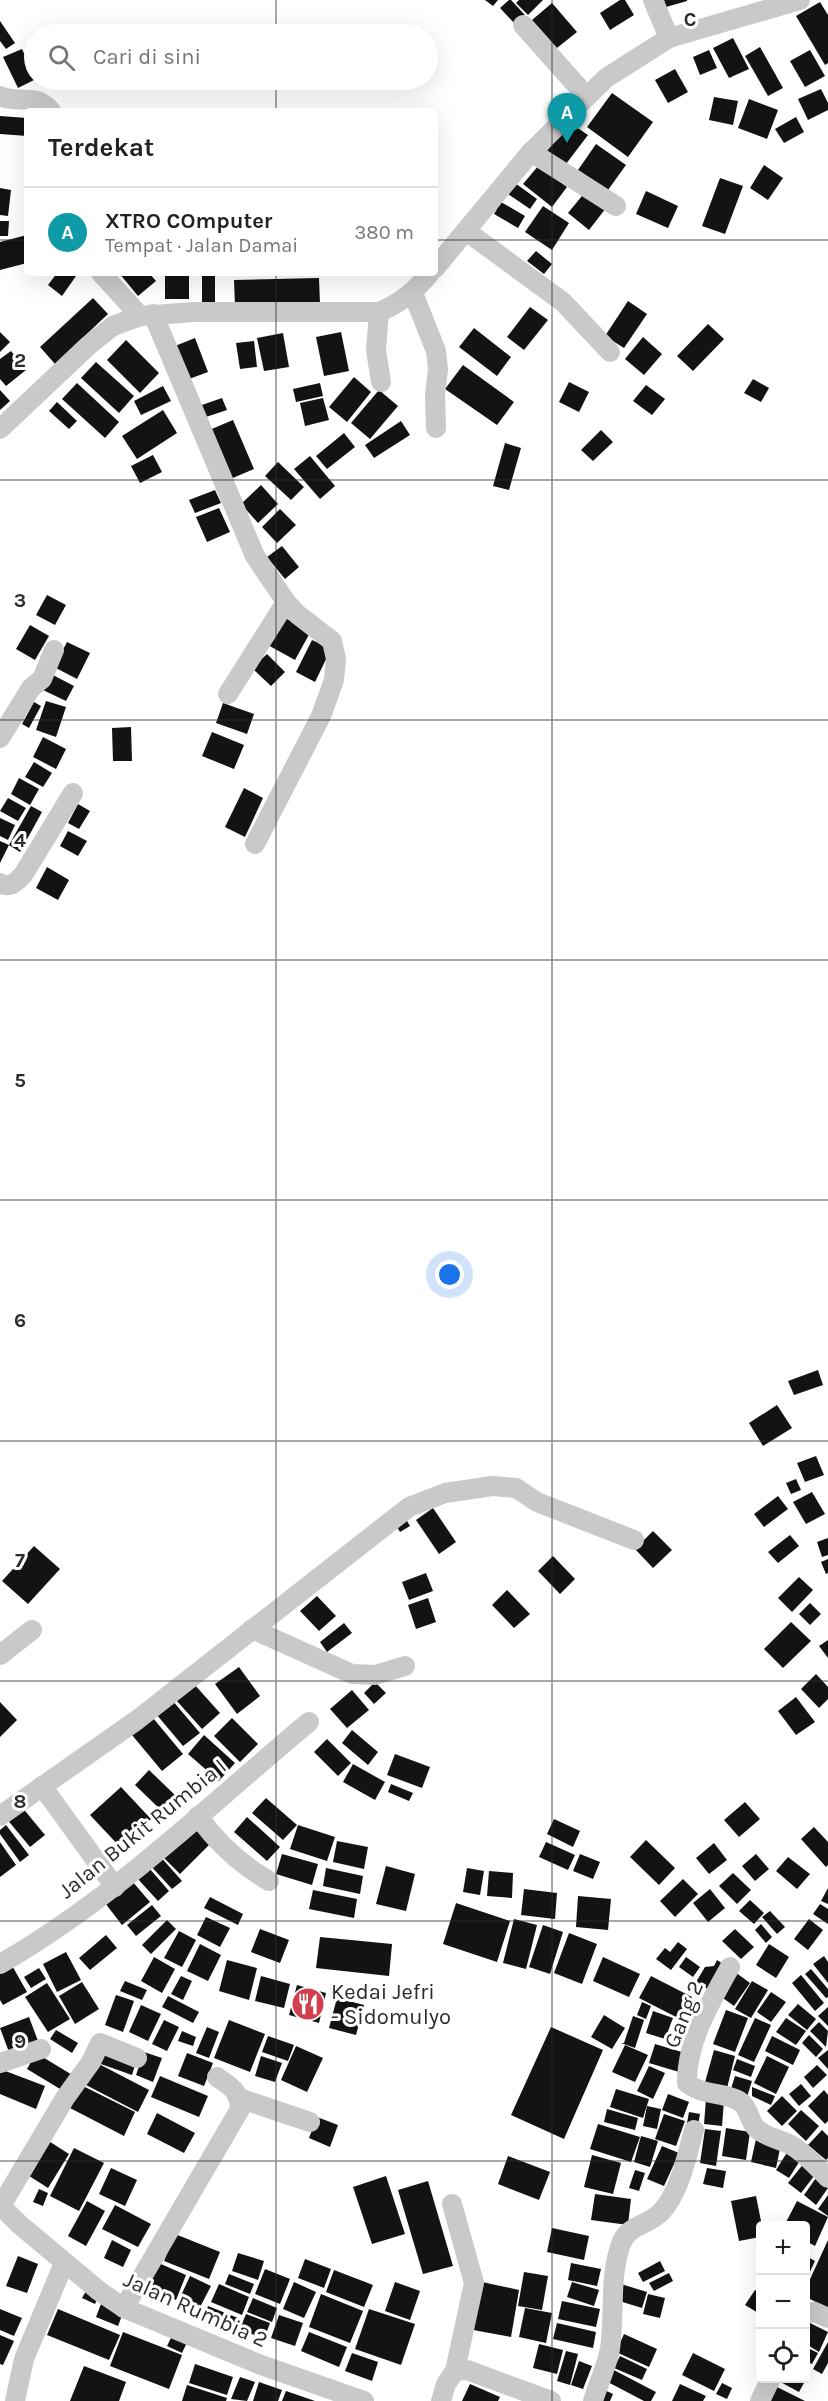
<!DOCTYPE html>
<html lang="id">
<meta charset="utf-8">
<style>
:root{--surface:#fff;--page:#f6f6f6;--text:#222;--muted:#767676;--line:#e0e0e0;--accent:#0f766e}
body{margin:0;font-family:Karla,sans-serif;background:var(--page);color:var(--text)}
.controls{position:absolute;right:18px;bottom:18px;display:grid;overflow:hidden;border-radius:6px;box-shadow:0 6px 24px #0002}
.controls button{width:54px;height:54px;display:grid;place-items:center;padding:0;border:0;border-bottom:2px solid var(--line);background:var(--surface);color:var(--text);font:30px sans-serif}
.you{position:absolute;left:450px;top:1275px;width:21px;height:21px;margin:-15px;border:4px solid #fff;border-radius:50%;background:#1a73e8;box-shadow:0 0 0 9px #1a73e833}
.badge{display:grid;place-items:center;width:39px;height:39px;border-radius:50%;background:var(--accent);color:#fff;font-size:20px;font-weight:700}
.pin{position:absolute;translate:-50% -50px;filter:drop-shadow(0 2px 3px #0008)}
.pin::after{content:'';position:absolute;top:32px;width:21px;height:18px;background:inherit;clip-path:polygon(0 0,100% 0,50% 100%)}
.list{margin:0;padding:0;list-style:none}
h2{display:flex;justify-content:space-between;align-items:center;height:78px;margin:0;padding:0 24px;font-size:26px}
h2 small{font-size:20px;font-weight:400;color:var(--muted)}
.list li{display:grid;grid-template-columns:39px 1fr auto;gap:18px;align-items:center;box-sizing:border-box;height:90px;padding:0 24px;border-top:2px solid var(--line)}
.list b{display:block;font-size:22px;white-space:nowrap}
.list p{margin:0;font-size:20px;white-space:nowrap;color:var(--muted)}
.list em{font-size:20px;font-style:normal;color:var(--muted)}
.icon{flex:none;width:33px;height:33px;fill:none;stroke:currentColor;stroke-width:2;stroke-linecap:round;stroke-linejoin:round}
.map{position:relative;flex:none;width:828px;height:2401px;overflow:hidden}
.search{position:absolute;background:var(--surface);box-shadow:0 6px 24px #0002;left:24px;top:24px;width:414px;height:66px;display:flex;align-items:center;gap:15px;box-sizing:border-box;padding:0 21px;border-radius:33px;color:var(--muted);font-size:22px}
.panel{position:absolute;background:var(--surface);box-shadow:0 6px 24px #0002;left:24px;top:108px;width:414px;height:168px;border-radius:6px}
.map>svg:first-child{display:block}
.building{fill:#131313}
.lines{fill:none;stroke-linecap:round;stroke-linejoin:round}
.minor{stroke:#c9c9c9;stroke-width:20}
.grid{fill:none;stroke:#2c2c2c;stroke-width:1.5;stroke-opacity:0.55}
.labels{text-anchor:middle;stroke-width:6;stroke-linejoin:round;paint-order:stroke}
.street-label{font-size:22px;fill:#2c2c2c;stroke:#fff}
.poi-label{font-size:22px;fill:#2c2c2c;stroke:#fff;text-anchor:start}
.grid-label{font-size:20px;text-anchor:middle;font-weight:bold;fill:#2c2c2c;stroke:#fff;stroke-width:6;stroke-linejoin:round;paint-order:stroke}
</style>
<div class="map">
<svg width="828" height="2401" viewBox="0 0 828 2401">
<rect width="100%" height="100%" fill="#fff"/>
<!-- building -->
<g class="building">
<path d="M485,0H498L493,6Z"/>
<path d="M509,0H511L525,15L514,23L500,8Z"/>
<path d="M519,0H543L528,15L516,3Z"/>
<path d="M620,0H625L634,15L610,30L600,13Z"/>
<path d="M664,0H687V1L666,7Z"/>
<path d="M820,2L828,15V63L825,65L796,16Z"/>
<path d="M552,3L577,32L557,48L532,20Z"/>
<path d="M0,21L15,43L6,49L0,41Z"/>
<path d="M733,38L749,69L729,78L713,48Z"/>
<path d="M760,47L783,88L768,96L745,56Z"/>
<path d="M22,49L34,75V80L18,88L3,57Z"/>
<path d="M709,50L717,68L700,75L693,57Z"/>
<path d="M810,50L825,76L805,87L790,61Z"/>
<path d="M675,69L688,92L668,103L655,80Z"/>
<path d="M821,89L828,103V110L808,120L798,99Z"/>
<path d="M612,93L653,122L628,157L587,127Z"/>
<path d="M714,97L738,101L733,125L709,120Z"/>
<path d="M749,99L778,110L767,139L738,128Z"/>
<path d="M0,116L27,118V136L0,134Z"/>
<path d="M796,117L804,132L784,143L775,129Z"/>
<path d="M569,122L588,135L566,164L547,151Z"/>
<path d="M596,144L626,165L608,190L578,170Z"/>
<path d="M539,165L567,187L552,207L523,184Z"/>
<path d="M764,165L783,178L768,200L750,188Z"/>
<path d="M720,178L743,186L725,234L702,226Z"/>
<path d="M515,183L537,199L530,209L508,194Z"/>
<path d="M0,188L11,190L8,216L0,215Z"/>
<path d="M586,191L606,208L589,230L568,213Z"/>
<path d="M646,191L678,206L668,228L636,214Z"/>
<path d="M501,202L525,216L518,228L494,214Z"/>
<path d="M543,206L569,223L552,250L525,232Z"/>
<path d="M0,221H9L8,236H0Z"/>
<path d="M27,235V263L0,270V242Z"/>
<path d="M536,251L552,264L544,274L527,261Z"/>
<path d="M57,273H72L76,276L62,296L48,285Z"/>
<path d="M119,273H149L156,281L138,296Z"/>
<rect x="165" y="273" width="24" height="26"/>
<rect x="202" y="273" width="13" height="30"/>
<path d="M319,278L320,304L235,306L234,280Z"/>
<path d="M93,298L108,314L55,364L40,347Z"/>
<path d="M628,301L647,314L624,348L605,336Z"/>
<path d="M530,307L548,320L524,350L507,337Z"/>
<path d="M708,324L724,339L693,371L677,356Z"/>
<path d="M474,328L511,357L497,376L459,347Z"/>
<path d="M0,332L10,342L0,352Z"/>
<path d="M341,332L349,371L324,376L316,337Z"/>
<path d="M283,333L289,367L264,371L257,338Z"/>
<path d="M643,337L662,354L644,375L625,359Z"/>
<path d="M195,338L208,372L189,379L175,346Z"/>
<path d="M126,340L159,373L140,393L107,360Z"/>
<path d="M254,341L257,367L240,369L236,343Z"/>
<path d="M11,351L26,370L6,386L0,379V359Z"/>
<path d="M96,362L134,396L119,413L81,378Z"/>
<path d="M463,365L514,402L497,425L445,389Z"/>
<path d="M354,377L371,392L347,422L329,407Z"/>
<path d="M753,379L769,388L761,402L744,393Z"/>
<path d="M569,382L589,392L579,412L559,402Z"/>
<path d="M77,383L119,422L105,438L62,399Z"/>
<path d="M320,383L323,396L296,402L293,389Z"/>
<path d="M646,385L665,399L652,415L633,401Z"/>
<path d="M163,386L171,401L141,415L134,401Z"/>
<path d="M0,390L10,401L0,410Z"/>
<path d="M379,390L398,406L370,439L351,423Z"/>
<path d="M222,398L227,410L200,419L196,407Z"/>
<path d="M323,398L329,420L305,426L300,403Z"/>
<path d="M57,402L77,421L69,429L49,411Z"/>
<path d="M163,410L177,433L137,459L122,436Z"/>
<path d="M233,420L254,469L228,480L207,431Z"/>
<path d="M401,421L410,435L374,458L365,445Z"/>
<path d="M601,430L613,442L593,461L581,450Z"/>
<path d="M344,433L355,447L327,469L316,456Z"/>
<path d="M505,443L521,448L509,490L493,486Z"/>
<path d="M153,455L162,472L140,483L131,466Z"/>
<path d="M310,456L335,486L320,499L294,469Z"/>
<path d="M278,462L304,487L291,500L265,476Z"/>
<path d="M261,485L278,504L258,523L241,504Z"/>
<path d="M215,490L221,503L195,513L189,500Z"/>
<path d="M219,508L230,532L207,542L196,517Z"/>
<path d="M280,509L296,525L277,543L262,527Z"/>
<path d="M282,546L299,567L285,579L267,557Z"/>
<path d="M47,595L66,605L55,625L36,615Z"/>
<path d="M281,616L311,631L295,660L266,644Z"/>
<path d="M30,625L49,636L35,660L16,649Z"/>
<path d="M312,640L331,649L315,682L296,672Z"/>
<path d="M67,642L90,653L77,679L54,667Z"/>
<path d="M267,654L285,672L271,686L252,668Z"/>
<path d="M51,674L74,686L66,701L43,690Z"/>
<path d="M46,701L66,707L56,737L36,730Z"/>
<path d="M34,702L41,706L29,728L22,724Z"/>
<path d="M223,703L254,714L247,734L216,723Z"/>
<path d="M131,727L132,761H113L112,728Z"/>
<path d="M212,732L244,745L234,769L202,756Z"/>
<path d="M43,737L66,749L56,769L33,757Z"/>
<path d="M34,762L52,773L43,787L25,777Z"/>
<path d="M19,778L39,789L30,805L11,794Z"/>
<path d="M244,788L263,798L245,837L225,827Z"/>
<path d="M8,798L26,808L18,821L0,811Z"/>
<path d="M78,804L90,811L79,829L68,823Z"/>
<path d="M31,806L42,812L20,852L9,845Z"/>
<path d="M0,818L15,825L8,840L0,836Z"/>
<path d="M68,831L87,841L78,856L60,846Z"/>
<path d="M0,841L9,845L0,863Z"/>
<path d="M47,867L69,880L58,900L36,888Z"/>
<path d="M818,1370L823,1385L794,1395L788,1381Z"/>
<path d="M777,1405L792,1428L763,1446L749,1423Z"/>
<path d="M816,1456L824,1475L805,1482L797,1463Z"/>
<path d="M796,1479L801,1490L791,1494L786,1483Z"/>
<path d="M812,1492L825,1514L806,1524L793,1502Z"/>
<path d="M778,1496L788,1509L764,1527L754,1514Z"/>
<path d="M433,1508L456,1542L439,1554L416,1520Z"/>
<path d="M400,1509L410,1526L400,1532L390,1515Z"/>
<path d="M653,1531L672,1550L653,1568L635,1549Z"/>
<path d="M790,1535L799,1546L778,1563L768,1552Z"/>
<path d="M828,1538V1555L822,1557L817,1542Z"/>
<path d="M34,1546L60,1569L28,1604L2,1581Z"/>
<path d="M553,1556L575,1579L560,1594L538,1571Z"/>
<path d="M828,1559V1573L826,1574L821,1562Z"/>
<path d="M426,1573L433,1591L409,1600L402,1582Z"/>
<path d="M799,1577L813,1590L792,1612L778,1598Z"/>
<path d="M507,1590L530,1614L514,1628L492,1605Z"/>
<path d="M317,1596L336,1616L319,1631L300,1611Z"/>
<path d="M428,1598L436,1622L416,1629L408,1605Z"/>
<path d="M810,1603L821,1614L810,1625L799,1614Z"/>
<path d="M791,1622L811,1641L783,1668L764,1649Z"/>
<path d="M344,1623L352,1633L327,1652L320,1642Z"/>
<path d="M828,1640V1658L819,1646Z"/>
<path d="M239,1667L260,1696L237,1714L215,1684Z"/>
<path d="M816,1674L828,1687V1699L819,1708L801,1689Z"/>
<path d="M375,1682L386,1693L374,1704L364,1693Z"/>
<path d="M194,1684L220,1713L202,1729L176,1700Z"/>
<path d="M352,1690L369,1710L347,1728L330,1709Z"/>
<path d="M796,1697L815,1722L796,1735L778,1711Z"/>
<path d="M172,1700L200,1733L183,1746L156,1714Z"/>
<path d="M0,1702L17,1720L0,1737Z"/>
<path d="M153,1718L183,1754L162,1771L132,1735Z"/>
<path d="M232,1718L258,1744L240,1762L214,1736Z"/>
<path d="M352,1730L378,1752L368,1765L342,1743Z"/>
<path d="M204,1735L235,1763L219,1781L188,1754Z"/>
<path d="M327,1739L351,1763L338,1776L314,1752Z"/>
<path d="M395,1754L430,1767L422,1788L387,1775Z"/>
<path d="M353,1764L385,1782L375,1800L343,1782Z"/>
<path d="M149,1770L176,1796L162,1811L135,1785Z"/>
<path d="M391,1784L413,1793L409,1801L388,1792Z"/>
<path d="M121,1787L151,1819L121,1848L90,1815Z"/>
<path d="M266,1798L297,1825L283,1840L252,1813Z"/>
<path d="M745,1802L760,1819L739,1837L724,1820Z"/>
<path d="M21,1806L45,1835L30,1847L6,1818Z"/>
<path d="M247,1817L280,1847L267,1861L234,1832Z"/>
<path d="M554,1819L580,1831L573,1847L547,1834Z"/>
<path d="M6,1825L29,1855L20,1862L0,1834V1830Z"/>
<path d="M197,1825L213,1841L180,1874L164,1858Z"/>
<path d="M298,1825L335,1837L327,1861L290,1849Z"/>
<path d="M814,1827L828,1842V1865L826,1867L801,1839Z"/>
<path d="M646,1840L675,1868L659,1885L630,1857Z"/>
<path d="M337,1841L368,1847L364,1869L333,1862Z"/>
<path d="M0,1842L16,1865L0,1877Z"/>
<path d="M546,1842L575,1855L568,1870L539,1857Z"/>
<path d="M714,1843L727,1860L709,1874L696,1858Z"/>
<path d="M282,1854L318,1864L312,1885L276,1874Z"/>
<path d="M580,1854L600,1862L593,1879L573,1871Z"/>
<path d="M756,1854L769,1869L755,1881L742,1866Z"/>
<path d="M159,1855L182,1881L172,1889L149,1864Z"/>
<path d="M788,1857L810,1874L797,1889L776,1871Z"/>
<path d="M386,1866L415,1874L406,1911L376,1904Z"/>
<path d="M149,1868L169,1891L158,1901L137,1878Z"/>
<path d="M326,1868L363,1876L360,1894L323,1886Z"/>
<path d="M467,1868L484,1871L480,1895L463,1892Z"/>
<path d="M489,1871L513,1873L512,1898L487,1896Z"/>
<path d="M733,1873L751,1890L737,1904L719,1886Z"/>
<path d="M683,1879L698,1894L675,1917L660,1901Z"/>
<path d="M132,1881L150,1902L122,1925L105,1903Z"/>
<path d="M828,1888V1904L821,1901Z"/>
<path d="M524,1889L557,1893L555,1919L521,1915Z"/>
<path d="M710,1889L725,1908L708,1922L693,1903Z"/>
<path d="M313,1890L357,1899L354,1918L309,1909Z"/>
<path d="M578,1896L611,1899L608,1930L576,1927Z"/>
<path d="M210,1897L243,1914L238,1925L204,1908Z"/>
<path d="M750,1900L764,1913L754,1924L739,1911Z"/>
<path d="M456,1903L510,1921L497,1962L443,1944Z"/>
<path d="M820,1904L828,1909V1924L813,1914Z"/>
<path d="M152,1905L161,1916L136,1936L127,1925Z"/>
<path d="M770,1911L785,1927L777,1934L762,1917Z"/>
<path d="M206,1917L230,1928L220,1947L197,1935Z"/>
<path d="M514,1919L537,1925L526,1969L503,1963Z"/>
<path d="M809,1919L823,1930L808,1950L794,1939Z"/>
<path d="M167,1920L176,1929L151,1954L142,1945Z"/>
<path d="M761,1924L772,1937L766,1943L755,1930Z"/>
<path d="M543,1925L563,1932L550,1974L529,1967Z"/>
<path d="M260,1929L289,1940L280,1963L251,1952Z"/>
<path d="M735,1929L754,1947L741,1959L722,1941Z"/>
<path d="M179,1931L196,1940L182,1967L164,1958Z"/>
<path d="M569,1933L597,1944L582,1984L554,1973Z"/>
<path d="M106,1935L117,1948L90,1970L79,1958Z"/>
<path d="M320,1937L392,1944L389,1976L316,1968Z"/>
<path d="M678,1942L687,1949L671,1970L656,1959L665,1948L670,1952Z"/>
<path d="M200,1944L221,1955L208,1981L187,1971Z"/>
<path d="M769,1944L789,1957L776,1978L756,1965Z"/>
<path d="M66,1952L81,1980L57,1992L43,1964Z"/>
<path d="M824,1956L828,1962V1983L813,1964Z"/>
<path d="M154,1957L175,1969L162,1993L141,1981Z"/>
<path d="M603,1957L640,1974L629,1997L593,1981Z"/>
<path d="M686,1957L700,1967L693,1977L679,1967Z"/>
<path d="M227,1960L257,1968L249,2000L219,1991Z"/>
<path d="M717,1960L723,1964L711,1991L696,1982L705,1967L714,1966Z"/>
<path d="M10,1962L27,1992L3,2005L0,2000V1967Z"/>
<path d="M39,1968L46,1979L31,1988L24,1977Z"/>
<path d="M811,1969L828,1989V1997L826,1998L805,1974Z"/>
<path d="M735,1972L750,1983L734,2006L716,1993Z"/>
<path d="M801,1975L824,2003L815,2011L792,1983Z"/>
<path d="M181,1976L192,1981L183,2000L171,1994Z"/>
<path d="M261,1976L290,1984L284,2008L255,2001Z"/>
<path d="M651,1976L692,1997L680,2019L639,1998Z"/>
<path d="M125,1981L147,1990L142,2000L120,1991Z"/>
<path d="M752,1981L768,1990L751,2018L735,2009Z"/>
<path d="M82,1982L99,2009L75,2024L59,1996Z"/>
<path d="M47,1983L70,2019L48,2032L25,1997Z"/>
<path d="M297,1985L326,1993L319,2023L289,2015Z"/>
<path d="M771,1992L786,2002L771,2022L757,2012Z"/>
<path d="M116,1995L134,2001L123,2032L105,2025Z"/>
<path d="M168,1996L199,2012L193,2023L162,2007Z"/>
<path d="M337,1998L364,2005L356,2035L329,2028Z"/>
<path d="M642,2002L651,2006L646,2019L637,2015Z"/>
<path d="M798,2004L816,2019L807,2030L788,2015Z"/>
<path d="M141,2005L161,2014L148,2041L129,2032Z"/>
<path d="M828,2007V2026L818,2016Z"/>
<path d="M726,2010L748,2018L735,2052L713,2044Z"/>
<path d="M653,2011L673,2018L665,2039L646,2033Z"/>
<path d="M604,2015L625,2028L612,2049L591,2037Z"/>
<path d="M633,2016L644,2020L635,2048L621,2043H624Z"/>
<path d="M29,2017L38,2041L9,2052L0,2028Z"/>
<path d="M755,2018L771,2025L754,2062L738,2055Z"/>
<path d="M786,2018L806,2031L796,2045L776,2032Z"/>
<path d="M164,2020L179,2027L167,2051L152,2044Z"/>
<path d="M229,2020L265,2034L250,2072L214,2058Z"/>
<path d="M819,2022L828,2031L826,2047L810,2031Z"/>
<path d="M207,2027L219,2032L209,2058L196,2053Z"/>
<path d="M551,2027L603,2050L564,2139L511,2115Z"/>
<path d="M56,2030L78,2043L72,2053L50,2039Z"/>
<path d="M182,2031L196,2037L193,2046L178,2041Z"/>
<path d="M809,2035L823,2049L816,2057L802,2043Z"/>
<path d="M268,2036L294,2045L288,2061L262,2052Z"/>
<path d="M772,2036L800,2050L793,2065L765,2051Z"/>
<path d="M655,2044L685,2053L679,2072L649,2063Z"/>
<path d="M625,2045L648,2055L635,2082L612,2072Z"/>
<path d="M296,2046L323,2058L307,2092L281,2080Z"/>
<path d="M104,2047L137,2059L132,2075L98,2063Z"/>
<path d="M714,2050L735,2056L726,2092L704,2086Z"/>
<path d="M828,2050V2069L818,2058Z"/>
<path d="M144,2052L162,2058L153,2082L136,2075Z"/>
<path d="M36,2053L74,2076L65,2092L27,2069Z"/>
<path d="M187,2053L213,2063L204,2086L178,2076Z"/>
<path d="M261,2056L282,2063L275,2082L255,2076Z"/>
<path d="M767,2056L789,2067L776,2094L754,2083Z"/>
<path d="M737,2059L755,2066L751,2077L733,2070Z"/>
<path d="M97,2063L149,2090L138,2112L86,2085Z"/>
<path d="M817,2065L827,2075L813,2088L804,2077Z"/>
<path d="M649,2066L665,2073L653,2099L637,2091Z"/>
<path d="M0,2069L45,2086L36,2109L0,2094Z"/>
<path d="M160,2076L208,2096L199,2117L151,2097Z"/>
<path d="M735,2076L752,2081L747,2097L730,2092Z"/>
<path d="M801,2084L811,2096L799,2106L789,2094Z"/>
<path d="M81,2085L135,2112L124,2136L70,2108Z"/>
<path d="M752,2087L775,2096L771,2105L752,2096Z"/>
<path d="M616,2089L649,2099L643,2118L610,2107Z"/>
<path d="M824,2090L828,2095V2121L825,2124L808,2106Z"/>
<path d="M668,2094L689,2102L683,2118L662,2110Z"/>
<path d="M782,2096L797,2111L782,2126L767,2111Z"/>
<path d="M706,2099L724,2101L722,2126L704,2124Z"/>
<path d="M647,2106L661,2109L657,2129L643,2126Z"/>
<path d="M607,2109L638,2118L635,2130L604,2122Z"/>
<path d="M801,2110L819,2126L806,2141L788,2124Z"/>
<path d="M689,2112L700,2114L696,2136L685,2134Z"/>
<path d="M157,2113L195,2133L184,2153L147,2134Z"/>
<path d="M664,2114L685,2121L676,2146L655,2139Z"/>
<path d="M317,2117L338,2125L330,2147L309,2138Z"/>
<path d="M598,2124L640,2137L631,2162L590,2149Z"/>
<path d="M726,2128L750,2132L746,2160L722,2156Z"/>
<path d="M705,2129L721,2131L716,2166L700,2163Z"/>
<path d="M822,2130L828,2136V2158L826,2160L808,2145Z"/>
<path d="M641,2136L658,2141L650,2167L634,2162Z"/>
<path d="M44,2138L69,2154L48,2188L23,2172Z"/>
<path d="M756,2139L781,2144L776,2168L751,2162Z"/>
<path d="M662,2146L679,2153L664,2186L647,2179Z"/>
<path d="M74,2148L104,2163L79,2211L50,2196Z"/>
<path d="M788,2151L801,2159L789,2178L776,2170Z"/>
<path d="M592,2155L621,2163L613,2194L584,2187Z"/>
<path d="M508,2156L550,2172L539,2200L498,2184Z"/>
<path d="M805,2162L818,2171L801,2193L788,2183Z"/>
<path d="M111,2168L137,2180L125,2206L99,2194Z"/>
<path d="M707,2168L726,2171L723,2188L703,2184Z"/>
<path d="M635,2170L645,2173L639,2191L629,2188Z"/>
<path d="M818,2175L828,2182V2188L816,2205L804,2195Z"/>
<path d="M386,2176L405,2234L372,2244L353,2187Z"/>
<path d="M428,2181L453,2266L423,2274L398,2190Z"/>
<path d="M39,2189L48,2193L43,2206L33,2202Z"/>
<path d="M595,2194L631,2199L628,2225L591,2220Z"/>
<path d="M828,2195V2216L818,2209Z"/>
<path d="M756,2196L762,2226L760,2237L739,2241L731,2201Z"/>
<path d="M87,2201L105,2211L86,2246L68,2236Z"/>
<path d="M797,2201L828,2217L815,2246L806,2241V2226H784Z"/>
<path d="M115,2205L151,2224L138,2247L102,2229Z"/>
<path d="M552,2228L589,2236L584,2260L547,2252Z"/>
<path d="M175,2234L220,2252L209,2279L164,2261Z"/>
<path d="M112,2240L131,2250L123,2267L104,2258Z"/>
<path d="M828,2240V2308L806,2297V2288Z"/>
<path d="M238,2253L264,2261L258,2280L232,2271Z"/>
<path d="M18,2256L38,2264L27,2293L6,2286Z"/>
<path d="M806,2256L815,2261L806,2280Z"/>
<path d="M305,2259L331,2269L324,2288L298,2278Z"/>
<path d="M154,2261L186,2275L176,2300L144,2287Z"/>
<path d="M660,2261L665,2271L643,2282L638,2273Z"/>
<path d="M571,2263L601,2269L597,2286L568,2280Z"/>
<path d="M265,2269L290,2279L280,2304L255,2294Z"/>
<path d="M334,2270L373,2285L364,2307L326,2292Z"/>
<path d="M524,2272L548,2276L542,2310L518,2306Z"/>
<path d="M669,2273L673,2281L654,2291L649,2283Z"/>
<path d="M229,2274L254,2284L250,2294L225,2284Z"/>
<path d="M190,2276L211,2286L198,2311L178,2302Z"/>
<path d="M294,2282L316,2292L304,2318L283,2309Z"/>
<path d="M395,2282L420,2291L410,2320L385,2311Z"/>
<path d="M482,2282L519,2290L511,2337L473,2330Z"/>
<path d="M572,2282L599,2290L594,2306L567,2297Z"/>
<path d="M219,2284L249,2297L242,2315L211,2302Z"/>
<path d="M621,2284L647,2292L642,2308L616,2300Z"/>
<path d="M755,2290L760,2293V2314L745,2305Z"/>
<path d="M86,2291L98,2297L95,2304L82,2298Z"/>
<path d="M321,2294L363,2311L350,2343L309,2327Z"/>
<path d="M648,2294L665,2298L660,2318L643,2314Z"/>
<path d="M253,2298L277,2308L272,2322L247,2312Z"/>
<path d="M562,2301L600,2309L596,2327L558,2319Z"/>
<path d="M101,2304L123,2313L118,2326L96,2317Z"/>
<path d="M208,2306L238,2318L234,2326L205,2314Z"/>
<path d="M525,2308L552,2313L546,2343L519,2337Z"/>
<path d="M0,2309L22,2318L14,2336L0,2330Z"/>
<path d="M58,2309L120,2335L109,2360L47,2335Z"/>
<path d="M369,2309L415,2324L401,2365L355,2349Z"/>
<path d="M246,2314L270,2323L264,2339L240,2329Z"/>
<path d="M279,2315L303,2323L295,2346L271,2338Z"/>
<path d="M806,2321L828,2332L819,2352L806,2344Z"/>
<path d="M557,2323L596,2332L593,2348L553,2339Z"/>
<path d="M123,2332L182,2355L169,2389L110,2366Z"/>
<path d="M174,2332L189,2338L182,2353L167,2346Z"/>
<path d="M309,2332L347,2347L339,2367L301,2351Z"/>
<path d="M624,2334L657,2349L649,2367L616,2352Z"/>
<path d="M0,2335L14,2341L3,2365L0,2364Z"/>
<path d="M828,2342V2363L822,2374L813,2369Z"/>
<path d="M539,2344L563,2350L557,2374L533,2368Z"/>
<path d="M806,2347L818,2353L812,2364L806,2361Z"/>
<path d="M566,2351L578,2354L570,2385L557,2381Z"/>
<path d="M352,2353L378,2362L372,2381L345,2371Z"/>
<path d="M693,2353L725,2369L714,2391L682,2375Z"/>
<path d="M620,2356L647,2369L642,2380L614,2368Z"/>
<path d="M579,2361L592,2366L583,2389L571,2385Z"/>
<path d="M195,2364L233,2377L227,2395L189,2383Z"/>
<path d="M84,2366L126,2382L119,2401H70Z"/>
<path d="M610,2368L656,2392L651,2401H644L604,2380Z"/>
<path d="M240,2377L255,2382L247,2401L231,2399Z"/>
<path d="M773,2378H800L805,2381L799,2392Z"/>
<path d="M259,2382L282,2390L278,2401H253Z"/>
<path d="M722,2383L732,2388L727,2399L716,2394Z"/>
<path d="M470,2384L500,2397L498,2401H462Z"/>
<path d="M680,2384L706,2396L703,2401H672Z"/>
<path d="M771,2384L805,2401H763Z"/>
<path d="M187,2385L227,2398L226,2401H182Z"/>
<path d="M600,2388L613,2394L610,2401H594Z"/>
<path d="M286,2391L315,2401H282Z"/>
</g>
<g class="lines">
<!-- minor -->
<g class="minor">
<path d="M653,0L669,38"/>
<path d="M523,25L587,97"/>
<path d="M0,96C19,105 34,91 51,111"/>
<path d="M531,152L616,206"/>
<path d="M466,231L563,302L610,352"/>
<path d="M435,268L531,152L606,78L669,38L800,0"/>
<path d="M101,273L140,316"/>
<path d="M413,293L436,351L438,369L435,395L436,428"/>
<path d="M379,312L376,350L381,382"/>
<path d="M153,314L255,556L286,602L228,694"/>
<path d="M0,429L89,345L113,326L140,316L194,312H379C401,303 415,291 430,273"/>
<path d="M0,738L31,688L42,679L54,650"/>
<path d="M255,844L321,716L334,680L336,659L332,641L297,614L286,602"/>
<path d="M0,883C10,889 16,882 23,875L73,793"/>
<path d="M252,1629L352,1674L375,1675L405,1666"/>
<path d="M0,1655L32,1630"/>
<path d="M42,1786L115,1887"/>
<path d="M0,1816L137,1720L409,1507L445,1493L492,1486L516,1488L537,1502L634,1540"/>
<path d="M198,1816C217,1843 240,1864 269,1881"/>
<path d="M0,1964C114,1899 209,1805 309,1722"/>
<path d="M730,1967C711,2001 686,2043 687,2083C702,2095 719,2092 735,2099C749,2104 748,2119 756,2128C765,2137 779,2139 789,2144C804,2152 816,2166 828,2178"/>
<path d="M0,2063L41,2049"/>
<path d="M239,2098L310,2122"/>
<path d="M0,2205L19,2224L99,2291L124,2308L261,2365L364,2401"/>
<path d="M1,2206L65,2098L91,2062L100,2043L137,2058"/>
<path d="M124,2308L240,2109C239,2090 231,2087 217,2077"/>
<path d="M806,2313L815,2312L828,2318"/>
<path d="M455,2371L467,2370L551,2401"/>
<path d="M15,2401L24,2359L64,2263"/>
<path d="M441,2401L446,2384L455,2371L474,2283L452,2204"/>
<path d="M593,2401C598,2384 607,2366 610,2349C615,2314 609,2277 621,2244C628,2224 649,2226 662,2211C681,2189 686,2157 694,2130"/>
<path d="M760,2401L771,2378"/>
</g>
</g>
<!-- grid -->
<path class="grid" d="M276,0V34M552,0V2401M276,80V111M0,240H27M435,240H828M276,273V2401M0,480H828M0,720H828M0,960H828M0,1200H828M0,1441H828M0,1681H828M0,1921H828M0,2161H828"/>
<!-- icons -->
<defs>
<g id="restaurant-disc" transform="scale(1.725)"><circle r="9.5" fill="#d24050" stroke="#fff"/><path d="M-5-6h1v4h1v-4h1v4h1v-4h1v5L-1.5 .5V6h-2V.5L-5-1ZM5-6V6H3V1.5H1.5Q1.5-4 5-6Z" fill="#fff"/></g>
</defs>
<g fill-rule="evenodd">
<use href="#restaurant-disc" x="308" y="2004"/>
</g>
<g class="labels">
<!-- street labels -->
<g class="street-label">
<text transform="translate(142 1828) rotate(-39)" y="8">Jalan Bukit Rumbia I</text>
<text transform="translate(683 2014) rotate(-68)" y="8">Gang 2</text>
<text transform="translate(196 2309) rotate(24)" y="8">Jalan Rumbia 2</text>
</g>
<!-- poi labels -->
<g class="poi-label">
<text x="331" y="1999">Kedai Jefri<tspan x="331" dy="25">- Sidomulyo</tspan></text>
</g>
</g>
<g class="grid-label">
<text x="690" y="26">C</text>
<text x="20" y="367">2</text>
<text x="20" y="607">3</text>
<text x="20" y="847">4</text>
<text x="20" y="1087">5</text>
<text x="20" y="1327">6</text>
<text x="20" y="1567">7</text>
<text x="20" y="1808">8</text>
<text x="20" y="2048">9</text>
</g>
</svg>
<div class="controls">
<button>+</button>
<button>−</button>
<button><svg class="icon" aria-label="locate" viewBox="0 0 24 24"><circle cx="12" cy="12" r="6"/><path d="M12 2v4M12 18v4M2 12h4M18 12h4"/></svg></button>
</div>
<div class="you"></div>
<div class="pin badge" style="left:567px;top:143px;background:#0f9aa8">A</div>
<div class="search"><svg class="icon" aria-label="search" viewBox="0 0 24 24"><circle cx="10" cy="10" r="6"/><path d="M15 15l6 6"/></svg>Cari di sini</div>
<section class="panel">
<h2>Terdekat<small></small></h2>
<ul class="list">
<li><span class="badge" style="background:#0f9aa8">A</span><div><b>XTRO COmputer</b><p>Tempat · Jalan Damai</p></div><em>380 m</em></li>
</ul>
</section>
</div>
